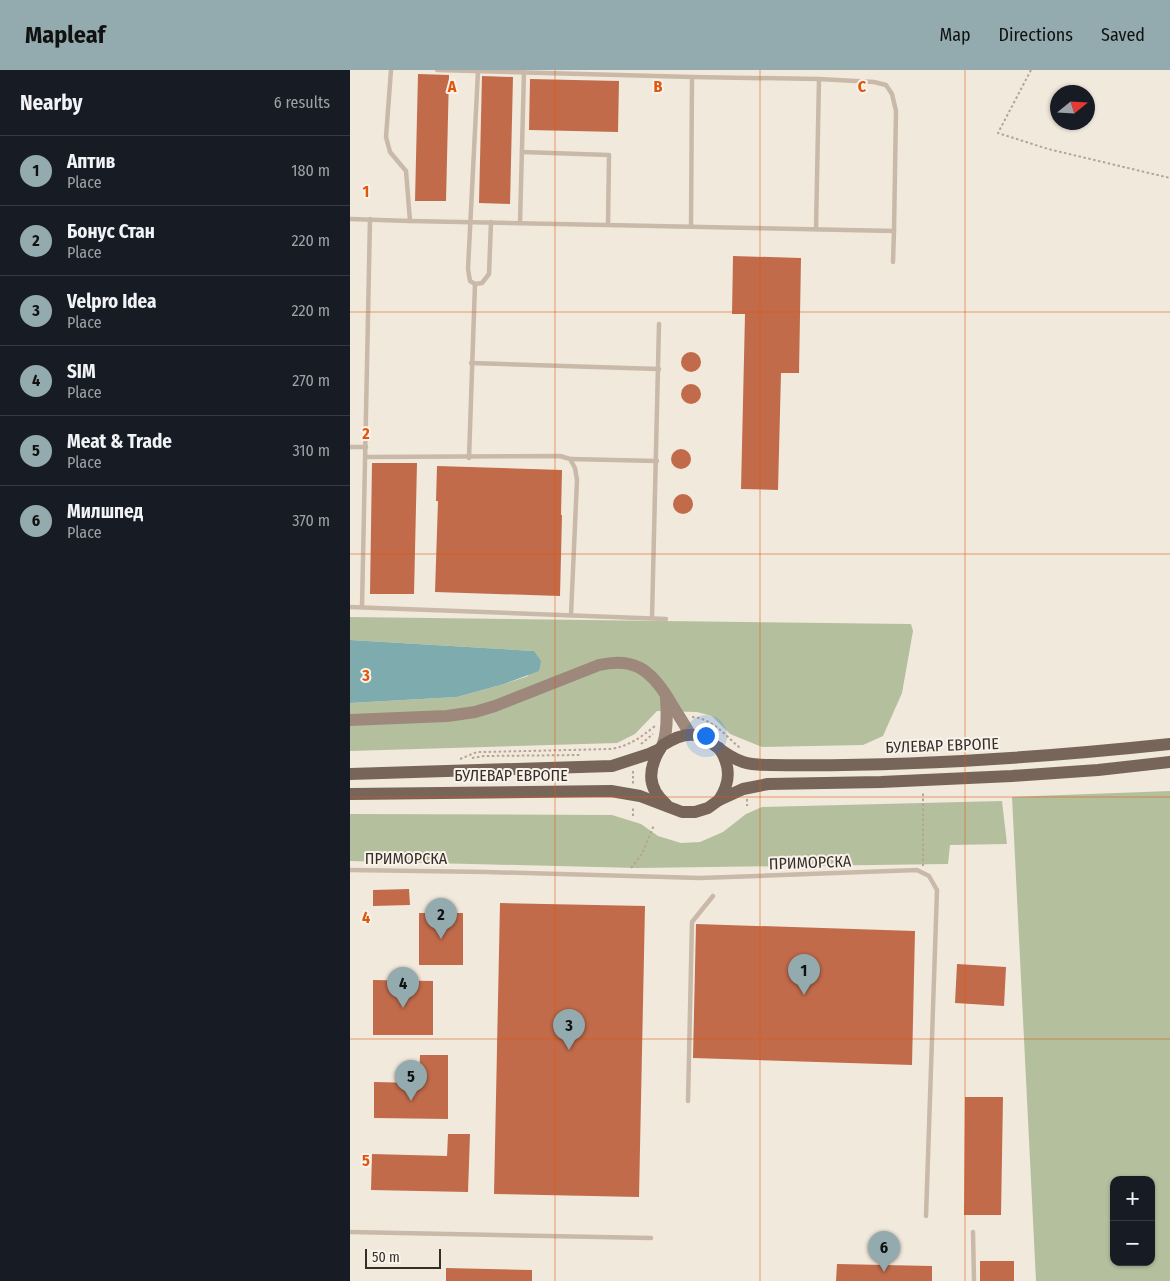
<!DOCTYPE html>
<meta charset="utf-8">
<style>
:root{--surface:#171b24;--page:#20242c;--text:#f1f3f6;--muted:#9ea1a6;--line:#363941;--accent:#93abae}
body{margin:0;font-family:"Fira Sans Condensed",sans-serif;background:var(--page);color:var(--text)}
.controls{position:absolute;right:15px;bottom:15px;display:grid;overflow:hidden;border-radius:10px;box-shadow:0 1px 4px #0004}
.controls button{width:45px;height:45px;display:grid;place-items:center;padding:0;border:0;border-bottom:1px solid var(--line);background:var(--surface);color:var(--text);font:25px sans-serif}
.compass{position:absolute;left:700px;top:15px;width:45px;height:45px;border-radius:50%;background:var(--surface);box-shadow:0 1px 4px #0004;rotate:72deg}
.scale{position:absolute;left:15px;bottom:12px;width:76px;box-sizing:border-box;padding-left:5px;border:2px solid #372e29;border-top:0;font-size:14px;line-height:18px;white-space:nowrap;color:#372e29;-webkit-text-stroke:4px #f9f2ea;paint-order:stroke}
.you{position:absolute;left:355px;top:665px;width:18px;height:18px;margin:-12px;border:4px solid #fff;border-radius:50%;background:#1a73e8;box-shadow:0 0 0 8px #1a73e833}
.badge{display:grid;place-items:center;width:32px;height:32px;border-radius:50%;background:var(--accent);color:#111;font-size:16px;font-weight:700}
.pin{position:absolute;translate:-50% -41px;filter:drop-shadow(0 1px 2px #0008)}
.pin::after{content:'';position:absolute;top:26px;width:18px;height:15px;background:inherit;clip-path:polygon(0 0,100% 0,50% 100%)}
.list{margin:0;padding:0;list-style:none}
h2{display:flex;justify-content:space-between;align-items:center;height:65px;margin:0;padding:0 20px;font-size:21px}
h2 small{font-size:16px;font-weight:400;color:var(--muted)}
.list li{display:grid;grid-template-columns:32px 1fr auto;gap:15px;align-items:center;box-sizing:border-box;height:70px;padding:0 20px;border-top:1px solid var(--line)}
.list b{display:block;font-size:19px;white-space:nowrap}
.list p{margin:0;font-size:16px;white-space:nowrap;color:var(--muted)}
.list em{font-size:16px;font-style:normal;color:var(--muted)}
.map{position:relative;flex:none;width:820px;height:1211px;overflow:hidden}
header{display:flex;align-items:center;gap:30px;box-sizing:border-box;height:70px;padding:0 25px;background:var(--accent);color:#111}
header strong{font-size:24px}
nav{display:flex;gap:28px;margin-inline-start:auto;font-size:18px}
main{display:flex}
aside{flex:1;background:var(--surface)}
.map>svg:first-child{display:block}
.green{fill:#b4c09d;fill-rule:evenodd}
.water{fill:#7dabae}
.building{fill:#c26b4b}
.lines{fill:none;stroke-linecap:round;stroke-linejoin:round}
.path{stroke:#b5a394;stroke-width:2;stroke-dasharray:2.5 2.5;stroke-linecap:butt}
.lane{stroke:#c9b9a9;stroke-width:4.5}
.secondary{stroke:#9d887b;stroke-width:12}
.primary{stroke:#78655a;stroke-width:12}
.grid{fill:none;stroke:#df570d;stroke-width:1;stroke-opacity:0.55}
.labels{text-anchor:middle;stroke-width:4;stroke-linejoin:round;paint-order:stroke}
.street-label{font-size:16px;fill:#372e29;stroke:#f9f2ea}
.grid-label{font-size:16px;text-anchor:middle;font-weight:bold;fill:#df570d;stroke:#f9f2ea;stroke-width:4;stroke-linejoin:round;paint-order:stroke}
</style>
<header>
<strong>Mapleaf</strong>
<nav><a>Map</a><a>Directions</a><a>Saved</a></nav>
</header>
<main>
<aside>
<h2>Nearby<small>6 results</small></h2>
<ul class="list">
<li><span class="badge">1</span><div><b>Аптив</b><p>Place</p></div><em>180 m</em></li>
<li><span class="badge">2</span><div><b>Бонус Стан</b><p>Place</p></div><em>220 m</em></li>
<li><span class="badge">3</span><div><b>Velpro Idea</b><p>Place</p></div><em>220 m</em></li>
<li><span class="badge">4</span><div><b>SIM</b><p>Place</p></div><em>270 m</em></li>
<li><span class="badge">5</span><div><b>Meat &amp; Trade</b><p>Place</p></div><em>310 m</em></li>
<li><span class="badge">6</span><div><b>Милшпед</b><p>Place</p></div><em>370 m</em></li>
</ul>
</aside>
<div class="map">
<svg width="820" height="1211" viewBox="0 0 820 1211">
<rect width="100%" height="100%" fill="#f2e9dd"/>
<!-- green -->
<g class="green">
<path d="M0,547L561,554L563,561L552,623L533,666L513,675L412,677L380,664L362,646L347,642L307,641L285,664L267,673L0,681V633L107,627L154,614L178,606L184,581L0,570Z"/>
<path d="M820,721V1211H686L662,727ZM764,1110H801V1192H764Z"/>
<path d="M652,731L657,774L600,775L598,794L287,798L0,791V744L262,745L291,754L308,766L331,773L350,772L373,762L396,744L412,737Z"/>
</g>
<!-- water -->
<path class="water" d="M0,570L184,581L191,591L189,601L154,614L107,627L0,633Z"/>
<!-- building -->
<g class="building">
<path d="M68,4L99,5L96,131H65Z"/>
<path d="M132,6L163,7L160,134L129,133Z"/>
<path d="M180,9L269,11L268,62L179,60Z"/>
<path d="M383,186L451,188L449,303H431L428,420L391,419L395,244H382Z"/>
<circle cx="341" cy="292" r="10"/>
<circle cx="341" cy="324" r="10"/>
<circle cx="331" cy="389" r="10"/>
<path d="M22,393H67L64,524H20Z"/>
<path d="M87,396L212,400L211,445H212L210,526L85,522L88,431H86Z"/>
<circle cx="333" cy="434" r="10"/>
<path d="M59,819L60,835L23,836V820Z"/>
<path d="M150,833L295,836L289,1127L144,1124Z"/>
<rect x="69" y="843" width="44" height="52"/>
<path d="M346,854L565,861L562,995L343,988Z"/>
<path d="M607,894L656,897L654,936L605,933Z"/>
<path d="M23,910L83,911V965H23Z"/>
<path d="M70,985H98V1049L24,1048V1012L69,1013Z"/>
<path d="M615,1027H653L651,1145H614Z"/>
<path d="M98,1064H120L118,1122L21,1120L22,1084L97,1086Z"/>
<rect x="630" y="1191" width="34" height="20"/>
<path d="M487,1194L582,1196V1211H486Z"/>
<path d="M96,1198L182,1200V1211H96Z"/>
</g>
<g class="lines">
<!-- path -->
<g class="path">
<path d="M681,0L648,63L698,79L820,108"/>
<path d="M342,647C362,648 376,666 390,678"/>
<path d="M291,674L303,664"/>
<path d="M122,688L134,686L231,685"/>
<path d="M110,689L127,682H134L261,679C279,676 290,668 305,656"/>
<path d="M283,701V714"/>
<path d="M397,729V736"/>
<path d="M283,746V736"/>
<path d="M573,796V723"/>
<path d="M281,798L292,784L304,755"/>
</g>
<!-- lane -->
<g class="lane">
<path d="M41,0L36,67L40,82L56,101L60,151"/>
<path d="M87,0L342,7L341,156"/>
<path d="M128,1L118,199L120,211L125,214L132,213L139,204L141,152"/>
<path d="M342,7L469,9"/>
<path d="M172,82L259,85L258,154"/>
<path d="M0,149L60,151L544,161L546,41L542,24L536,15L524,12L469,9L466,159"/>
<path d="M170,153L174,2"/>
<path d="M543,192L544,161"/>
<path d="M121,293L309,299"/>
<path d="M0,377H16"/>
<path d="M16,387L210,386L220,389L225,398L227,410L221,545"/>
<path d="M119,388L125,214"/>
<path d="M220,389L307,391"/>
<path d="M0,537L316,549"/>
<path d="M12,537L20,149"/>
<path d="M302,548L309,254"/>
<path d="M0,800L137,802L350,808L567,800L579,806L587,820L576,1146"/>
<path d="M338,1031L342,852L363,826"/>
<path d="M0,1162L301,1168"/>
<path d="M623,1162L624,1211"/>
</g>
<!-- secondary -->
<g class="secondary">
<path d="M0,650L97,646L125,642L145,636L249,595C283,587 300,599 318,628C325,640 333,652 340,664"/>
<path d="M310,679C318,669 317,640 316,627"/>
</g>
<!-- primary -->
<g class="primary">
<path d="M313,675C355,648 359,681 393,692C402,695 411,695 420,695C552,697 688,688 820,674"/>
<path d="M310,679C298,699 297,718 316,734"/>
<path d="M0,704L262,696L299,684L310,679"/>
<path d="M0,724L261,721L290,726L332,742H345L358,738L369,730L393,719L418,714L531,712L662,706L748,700L820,692"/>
<path d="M369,730C381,712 381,696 369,678"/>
</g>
</g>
<!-- grid -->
<path class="grid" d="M205,0V1211M410,0V1211M615,0V1211M0,242H820M0,484H820M0,727H820M0,969H820"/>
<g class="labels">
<!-- street labels -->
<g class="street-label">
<text transform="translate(592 675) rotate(-2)" y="6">БУЛЕВАР ЕВРОПЕ</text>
<text x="161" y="711">БУЛЕВАР ЕВРОПЕ</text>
<text x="56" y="794">ПРИМОРСКА</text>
<text transform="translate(460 792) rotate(-2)" y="6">ПРИМОРСКА</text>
</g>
</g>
<g class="grid-label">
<text x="102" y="22">A</text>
<text x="308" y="22">B</text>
<text x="512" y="22">C</text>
<text x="16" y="127">1</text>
<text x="16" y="369">2</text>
<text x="16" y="611">3</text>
<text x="16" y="853">4</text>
<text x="16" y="1096">5</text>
</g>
</svg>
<div class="controls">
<button>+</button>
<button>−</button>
</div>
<svg class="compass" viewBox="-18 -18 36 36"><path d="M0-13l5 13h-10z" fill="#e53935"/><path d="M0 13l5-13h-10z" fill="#9ea1a6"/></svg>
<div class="scale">50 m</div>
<div class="you"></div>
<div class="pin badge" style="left:454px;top:925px">1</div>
<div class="pin badge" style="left:91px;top:869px">2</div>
<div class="pin badge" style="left:219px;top:980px">3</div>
<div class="pin badge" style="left:53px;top:938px">4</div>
<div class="pin badge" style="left:61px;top:1031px">5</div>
<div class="pin badge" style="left:534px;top:1202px">6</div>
</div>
</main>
